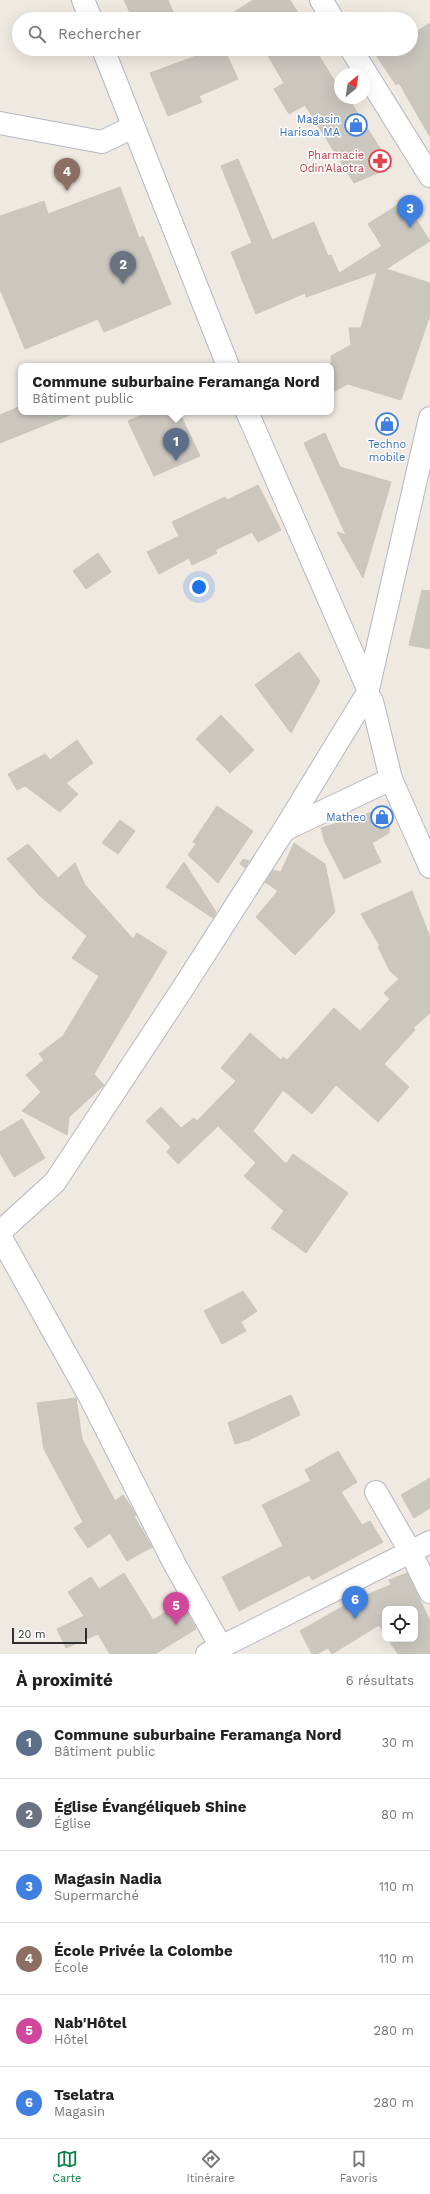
<!DOCTYPE html>
<html lang="fr">
<meta charset="utf-8">
<style>
:root{--surface:#fff;--page:#f6f6f6;--text:#222;--muted:#767676;--line:#e0e0e0;--accent:#0b8043}
body{margin:0;font-family:"Work Sans",sans-serif;background:var(--page);color:var(--text)}
.controls{position:absolute;right:12px;bottom:12px;display:grid;overflow:hidden;border-radius:8px;box-shadow:0 4px 16px #0002}
.controls button{width:36px;height:36px;display:grid;place-items:center;padding:0;border:0;border-bottom:1px solid var(--line);background:var(--surface);color:var(--text);font:20px sans-serif}
.compass{position:absolute;left:334px;top:68px;width:36px;height:36px;border-radius:50%;background:var(--surface);box-shadow:0 4px 16px #0002;rotate:30deg}
.scale{position:absolute;left:12px;bottom:10px;width:75px;box-sizing:border-box;padding-left:4px;border:2px solid #2e2e2e;border-top:0;font-size:11px;line-height:14px;white-space:nowrap;color:#2e2e2e;-webkit-text-stroke:3px #fff;paint-order:stroke}
.you{position:absolute;left:199px;top:587px;width:14px;height:14px;margin:-10px;border:3px solid #fff;border-radius:50%;background:#1a73e8;box-shadow:0 0 0 6px #1a73e833}
.badge{display:grid;place-items:center;width:26px;height:26px;border-radius:50%;background:var(--accent);color:#fff;font-size:13px;font-weight:700}
.pin{position:absolute;translate:-50% -33px;filter:drop-shadow(0 1px 2px #0008)}
.pin::after{content:'';position:absolute;top:21px;width:14px;height:12px;background:inherit;clip-path:polygon(0 0,100% 0,50% 100%)}
.popup{position:absolute;left:18px;top:363px;width:316px;height:52px;box-sizing:border-box;display:grid;place-content:center;border-radius:8px;background:var(--surface);filter:drop-shadow(0 1px 3px #0005);font-size:13px;white-space:nowrap;color:var(--muted)}
.popup b{font-size:15px;color:var(--text)}
.popup::after{content:'';position:absolute;left:50%;top:100%;margin-left:-8px;border:8px solid transparent;border-top-color:var(--surface)}
.list{margin:0;padding:0;list-style:none}
h2{display:flex;justify-content:space-between;align-items:center;height:52px;margin:0;padding:0 16px;font-size:17px}
h2 small{font-size:13px;font-weight:400;color:var(--muted)}
.list li{display:grid;grid-template-columns:26px 1fr auto;gap:12px;align-items:center;box-sizing:border-box;height:72px;padding:0 16px;border-top:1px solid var(--line)}
.list b{display:block;font-size:15px;white-space:nowrap}
.list p{margin:0;font-size:13px;white-space:nowrap;color:var(--muted)}
.list em{font-size:13px;font-style:normal;color:var(--muted)}
.icon{flex:none;width:22px;height:22px;fill:none;stroke:currentColor;stroke-width:2;stroke-linecap:round;stroke-linejoin:round}
.map{position:relative;flex:none;width:430px;height:1654px;overflow:hidden}
.search{position:absolute;background:var(--surface);box-shadow:0 4px 16px #0002;left:12px;right:12px;top:12px;height:44px;display:flex;align-items:center;gap:10px;box-sizing:border-box;padding:0 14px;border-radius:22px;color:var(--muted);font-size:15px}
.sheet{height:484px;background:var(--surface)}
nav{display:flex;justify-content:space-around;align-items:center;box-sizing:border-box;height:56px;border-top:1px solid var(--line);background:var(--surface);font-size:11px;color:var(--muted)}
nav a{display:grid;justify-items:center;gap:2px}
nav .on{color:var(--accent)}
.map>svg:first-child{display:block}
.building{fill:#cbc7bf;stroke:#cbc5ba}
.lines{fill:none;stroke-linecap:round;stroke-linejoin:round}
.street-casing{stroke:#b4b7c1;stroke-width:24}
.secondary-casing{stroke:#b4b7c1;stroke-width:24}
.street{stroke:#fff;stroke-width:22}
.secondary{stroke:#fff;stroke-width:22}
.labels{text-anchor:middle;stroke-width:3;stroke-linejoin:round;paint-order:stroke}
.shop-label{font-size:11px;fill:#366cbe;stroke:#fff;text-anchor:end}
.health-label{font-size:11px;fill:#be3a42;stroke:#fff;text-anchor:end}
</style>
<div class="map">
<svg width="430" height="1654" viewBox="0 0 430 1654">
<rect width="100%" height="100%" fill="#efe9e1"/>
<!-- building -->
<g class="building">
<path d="M124,0H168L176,19H133Z"/>
<path d="M253,0H290L302,19H223Z"/>
<path d="M430,23V137L399,83L396,85L372,49H411V35Z"/>
<path d="M215,49H224L238,79L199,96L202,102L168,116L150,73Z"/>
<path d="M264,49H315L340,90V98H348L392,167L354,183L305,105L289,114L274,89L284,83Z"/>
<path d="M238,159L272,240L314,222L328,256L331,255L339,273L382,246L368,224L404,201L430,241L386,269L430,283V315L401,400L348,384L331,393V356L351,345L349,328H361L377,272L306,297L305,293L256,314L231,252L252,243L221,166Z"/>
<path d="M120,187L139,238L143,236L171,304L104,332L98,319L25,349L0,289V216L44,201L48,214Z"/>
<path d="M21,406V412L75,413L0,443V415Z"/>
<path d="M149,412H179L200,456L154,476L128,421Z"/>
<path d="M325,433L340,467L391,482L363,578L337,532L346,535L304,443Z"/>
<path d="M258,485L281,530L258,542L252,532L215,550L217,553L192,565L189,558L159,574L147,552L179,536L172,522L225,497L227,500Z"/>
<path d="M98,553L111,572L86,589L73,571Z"/>
<path d="M422,590L430,591V649L409,645Z"/>
<path d="M299,652L320,681L291,733L255,685Z"/>
<path d="M221,715L254,750L230,773L196,739Z"/>
<path d="M77,740L93,763L66,783L78,794L60,812L25,786L17,790L8,774L45,754L50,760Z"/>
<path d="M217,806L253,831L218,883L188,855L196,844L193,842Z"/>
<path d="M379,810L390,816L389,833L372,843L381,862L344,879L325,842L321,828Z"/>
<path d="M120,820L135,831L118,854L102,843Z"/>
<path d="M294,843L325,864L335,912L295,955L256,917L278,891L265,882L273,870L281,872Z"/>
<path d="M28,844L58,878L75,863L85,885L133,939L137,933L167,952L94,1074L104,1085L69,1117L67,1135L22,1111L41,1092L26,1075L44,1060L39,1054L63,1036L99,976L72,958L87,936L39,895L7,859Z"/>
<path d="M243,859L249,861L245,868L240,864Z"/>
<path d="M184,862L216,912L213,918L166,887Z"/>
<path d="M412,891L430,937V1013L413,1028L415,1030L384,1064L409,1087L378,1122L336,1085L312,1114L283,1090L253,1131L286,1164L293,1154L348,1193L306,1253L271,1228L284,1211L244,1176L256,1163L218,1126L178,1164L167,1152L171,1147L146,1121L161,1107L181,1128L194,1118L197,1121L236,1081L221,1068L250,1033L281,1060L283,1057L287,1060L334,1008L360,1031L390,999L384,993L399,979L390,971L378,947L380,946L361,914Z"/>
<path d="M22,1119L45,1158L14,1177L0,1153V1132Z"/>
<path d="M243,1291L257,1311L241,1322L246,1331L222,1344L204,1311Z"/>
<path d="M291,1395L300,1415L249,1440L235,1444L228,1423Z"/>
<path d="M76,1398L82,1439L115,1501L123,1495L133,1510L136,1515L134,1516L152,1547L127,1561L110,1533L88,1548L74,1528L83,1522L44,1449L37,1403Z"/>
<path d="M338,1451L357,1482L341,1492L362,1525L370,1521L383,1542L312,1580L309,1575L239,1611L222,1577L283,1546L262,1505L311,1481L305,1470Z"/>
<path d="M430,1478V1508L414,1518L401,1495Z"/>
<path d="M124,1573L153,1620L182,1602L196,1629L155,1654H110L98,1634L66,1648L57,1629L84,1616L68,1592L91,1577L99,1589Z"/>
<path d="M407,1573L430,1621V1654H398L388,1639H415V1609H385V1634L379,1625L332,1654L328,1648L317,1654H312L300,1631L354,1600L391,1585L389,1580Z"/>
</g>
<g class="lines">
<!-- street casing -->
<g class="street-casing">
<g id="street">
<path d="M321,0L333,19"/>
<path d="M351,49L430,176"/>
<path d="M0,123L102,142L133,127"/>
<path d="M368,689L430,418"/>
<path d="M284,830L391,779"/>
<path d="M0,1232L55,1182L183,988L284,830L364,699"/>
<path d="M0,1236L91,1399L174,1563L221,1647V1654"/>
<path d="M376,1492L411,1553L430,1592"/>
</g>
</g>
<!-- secondary casing -->
<g class="secondary-casing">
<g id="secondary">
<path d="M83,0L91,19"/>
<path d="M103,49L228,366"/>
<path d="M247,412L368,689"/>
<path d="M372,701L391,779L430,867"/>
<path d="M207,1654L430,1542"/>
</g>
</g>
<!-- street -->
<use href="#street" class="street"/>
<!-- secondary -->
<use href="#secondary" class="secondary"/>
</g>
<!-- icons -->
<defs>
<g id="shop-ring" transform="scale(1.15)"><circle r="9.5" fill="#fff" stroke="#3f7fe0" stroke-width="1.5"/><path d="M-5-2.5h2.3a2.7 3.5 0 0 1 5.4 0H5L5.5 6h-11ZM-1.5-2.5h3a1.5 2.3 0 0 0-3 0Z" fill="#3f7fe0"/></g>
<g id="pharmacy-ring" transform="scale(1.15)"><circle r="9.5" fill="#fff" stroke="#e0444e" stroke-width="1.5"/><path d="M-2-6h4v4h4v4h-4v4h-4v-4h-4v-4h4Z" fill="#e0444e"/></g>
</defs>
<g fill-rule="evenodd">
<use href="#shop-ring" x="356" y="125"/>
<use href="#pharmacy-ring" x="380" y="161"/>
<use href="#shop-ring" x="387" y="424"/>
<use href="#shop-ring" x="382" y="817"/>
</g>
<g class="labels">
<!-- shop labels -->
<g class="shop-label">
<text x="340" y="123">Magasin<tspan x="340" dy="13">Harisoa MA</tspan></text>
<text x="387" y="448" text-anchor="middle">Techno<tspan x="387" dy="13">mobile</tspan></text>
<text x="366" y="821">Matheo</text>
</g>
<!-- health labels -->
<g class="health-label">
<text x="364" y="159">Pharmacie<tspan x="364" dy="13">Odin'Alaotra</tspan></text>
</g>
</g>
</svg>
<div class="controls">
<button><svg class="icon" aria-label="locate" viewBox="0 0 24 24"><circle cx="12" cy="12" r="6"/><path d="M12 2v4M12 18v4M2 12h4M18 12h4"/></svg></button>
</div>
<svg class="compass" viewBox="-18 -18 36 36"><path d="M0-13l5 13h-10z" fill="#e53935"/><path d="M0 13l5-13h-10z" fill="#767676"/></svg>
<div class="scale">20 m</div>
<div class="you"></div>
<div class="pin badge" style="left:176px;top:461px;background:#5c6f8a">1</div>
<div class="popup"><b>Commune suburbaine Feramanga Nord</b>Bâtiment public</div>
<div class="pin badge" style="left:123px;top:284px;background:#6b7280">2</div>
<div class="pin badge" style="left:410px;top:228px;background:#3f7fe0">3</div>
<div class="pin badge" style="left:67px;top:191px;background:#8d6e63">4</div>
<div class="pin badge" style="left:176px;top:1625px;background:#d1479c">5</div>
<div class="pin badge" style="left:355px;top:1619px;background:#3f7fe0">6</div>
<div class="search"><svg class="icon" aria-label="search" viewBox="0 0 24 24"><circle cx="10" cy="10" r="6"/><path d="M15 15l6 6"/></svg>Rechercher</div>
</div>
<section class="sheet">
<h2>À proximité<small>6 résultats</small></h2>
<ul class="list">
<li><span class="badge" style="background:#5c6f8a">1</span><div><b>Commune suburbaine Feramanga Nord</b><p>Bâtiment public</p></div><em>30 m</em></li>
<li><span class="badge" style="background:#6b7280">2</span><div><b>Église Évangéliqueb Shine</b><p>Église</p></div><em>80 m</em></li>
<li><span class="badge" style="background:#3f7fe0">3</span><div><b>Magasin Nadia</b><p>Supermarché</p></div><em>110 m</em></li>
<li><span class="badge" style="background:#8d6e63">4</span><div><b>École Privée la Colombe</b><p>École</p></div><em>110 m</em></li>
<li><span class="badge" style="background:#d1479c">5</span><div><b>Nab'Hôtel</b><p>Hôtel</p></div><em>280 m</em></li>
<li><span class="badge" style="background:#3f7fe0">6</span><div><b>Tselatra</b><p>Magasin</p></div><em>280 m</em></li>
</ul>
</section>
<nav>
<a class="on"><svg class="icon" aria-label="map" viewBox="0 0 24 24"><path d="M3 6l6-2 6 2 6-2v14l-6 2-6-2-6 2zM9 4v14M15 6v14"/></svg>Carte</a>
<a><svg class="icon" aria-label="directions" viewBox="0 0 24 24"><path d="M12 3l9 9-9 9-9-9zM9 14v-3h6M13 9l2 2-2 2"/></svg>Itinéraire</a>
<a><svg class="icon" aria-label="saved" viewBox="0 0 24 24"><path d="M7 4h10v16l-5-4-5 4z"/></svg>Favoris</a>
</nav>
